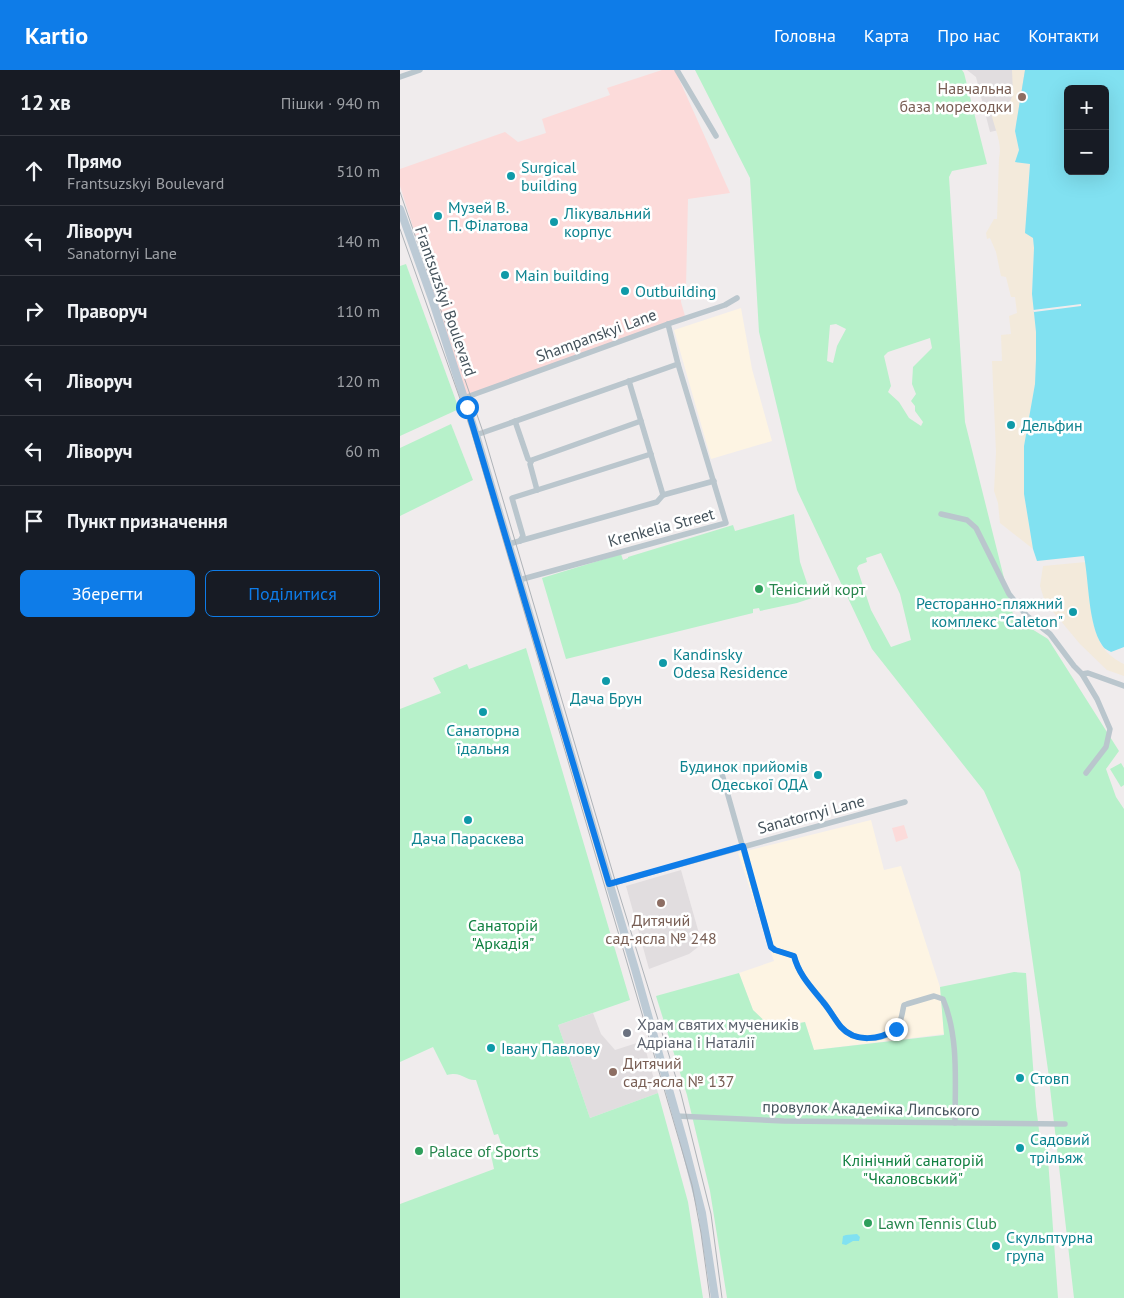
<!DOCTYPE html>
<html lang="uk">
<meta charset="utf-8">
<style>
:root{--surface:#171b24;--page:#20242c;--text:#f1f3f6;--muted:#9ea1a6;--line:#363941;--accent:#0e7ce8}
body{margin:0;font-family:"PT Sans",sans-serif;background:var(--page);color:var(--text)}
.controls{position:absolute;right:15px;top:15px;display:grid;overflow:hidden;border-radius:8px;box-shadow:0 5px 20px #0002}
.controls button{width:45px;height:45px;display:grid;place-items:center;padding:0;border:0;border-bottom:1px solid var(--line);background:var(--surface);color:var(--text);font:25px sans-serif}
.stop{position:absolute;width:15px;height:15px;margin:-11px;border:4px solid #0e7ce8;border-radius:50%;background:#fff}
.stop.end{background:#0e7ce8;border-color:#fff;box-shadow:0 1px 5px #0008}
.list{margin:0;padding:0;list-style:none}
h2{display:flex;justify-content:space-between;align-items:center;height:65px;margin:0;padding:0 20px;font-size:21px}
h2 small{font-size:16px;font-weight:400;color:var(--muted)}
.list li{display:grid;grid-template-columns:32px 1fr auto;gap:15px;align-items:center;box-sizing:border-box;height:70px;padding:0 20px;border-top:1px solid var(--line)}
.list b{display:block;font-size:19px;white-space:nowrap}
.list p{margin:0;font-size:16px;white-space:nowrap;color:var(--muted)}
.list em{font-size:16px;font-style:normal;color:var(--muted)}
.actions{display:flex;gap:10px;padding:15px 20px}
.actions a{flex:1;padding:11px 0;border:1px solid var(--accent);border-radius:8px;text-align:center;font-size:18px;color:var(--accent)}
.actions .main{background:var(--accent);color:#fff}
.icon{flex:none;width:28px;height:28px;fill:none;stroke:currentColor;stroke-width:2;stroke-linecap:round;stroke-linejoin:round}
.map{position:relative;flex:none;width:724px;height:1228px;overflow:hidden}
header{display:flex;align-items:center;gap:30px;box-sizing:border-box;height:70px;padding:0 25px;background:var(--accent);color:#fff}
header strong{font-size:24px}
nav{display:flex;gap:28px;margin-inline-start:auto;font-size:18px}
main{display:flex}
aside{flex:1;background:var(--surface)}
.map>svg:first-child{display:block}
.commercial{fill:#fdf4e3}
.education{fill:#e1dddf}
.medical{fill:#fcdbda}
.green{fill:#b7f1ca;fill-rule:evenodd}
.sand{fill:#f3eadb}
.water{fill:#81e1f1;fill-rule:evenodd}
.pier{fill:#f0eced}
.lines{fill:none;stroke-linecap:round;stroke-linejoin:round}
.street{stroke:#bac6cd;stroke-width:5.5}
.secondary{stroke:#bccad5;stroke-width:8}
.tram{stroke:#aeb3b8;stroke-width:1}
.route{stroke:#0e7ce8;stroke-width:6}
.education-dot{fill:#8d6e63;stroke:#fff;stroke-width:2}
.culture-dot{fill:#0f9aa8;stroke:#fff;stroke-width:2}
.leisure-dot{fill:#2e9e5b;stroke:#fff;stroke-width:2}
.worship-dot{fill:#6b7280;stroke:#fff;stroke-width:2}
.labels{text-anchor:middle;stroke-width:5;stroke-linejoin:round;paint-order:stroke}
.education-label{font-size:16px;fill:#785e54;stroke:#fff;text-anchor:end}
.culture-label{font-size:16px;fill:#0d838f;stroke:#fff;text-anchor:start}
.street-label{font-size:16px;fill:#44525b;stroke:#fff}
.leisure-label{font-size:16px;fill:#27864d;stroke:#fff;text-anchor:start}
.park-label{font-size:16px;fill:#118041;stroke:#fff}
.worship-label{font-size:16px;fill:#5b616d;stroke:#fff;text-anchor:start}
</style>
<header>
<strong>Kartio</strong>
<nav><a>Головна</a><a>Карта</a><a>Про нас</a><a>Контакти</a></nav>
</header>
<main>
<aside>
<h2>12 хв<small>Пішки · 940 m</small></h2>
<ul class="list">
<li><svg class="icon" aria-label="ahead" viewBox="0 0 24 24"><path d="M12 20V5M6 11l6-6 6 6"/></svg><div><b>Прямо</b><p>Frantsuzskyi Boulevard</p></div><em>510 m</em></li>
<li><svg class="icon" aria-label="left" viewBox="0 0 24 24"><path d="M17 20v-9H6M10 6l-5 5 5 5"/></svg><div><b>Ліворуч</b><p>Sanatornyi Lane</p></div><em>140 m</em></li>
<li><svg class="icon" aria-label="right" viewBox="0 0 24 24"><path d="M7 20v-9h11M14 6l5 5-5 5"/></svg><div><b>Праворуч</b></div><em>110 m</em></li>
<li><svg class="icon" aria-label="left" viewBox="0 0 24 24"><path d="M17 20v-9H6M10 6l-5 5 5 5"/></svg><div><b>Ліворуч</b></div><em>120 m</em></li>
<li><svg class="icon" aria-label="left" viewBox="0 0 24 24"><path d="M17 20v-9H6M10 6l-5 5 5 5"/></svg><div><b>Ліворуч</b></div><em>60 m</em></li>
<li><svg class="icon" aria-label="arrive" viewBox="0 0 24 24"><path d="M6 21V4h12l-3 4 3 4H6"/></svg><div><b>Пункт призначення</b></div></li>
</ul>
<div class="actions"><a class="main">Зберегти</a><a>Поділитися</a></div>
</aside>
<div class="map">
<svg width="724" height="1228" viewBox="0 0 724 1228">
<rect width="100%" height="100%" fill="#f0eced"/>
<!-- commercial -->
<g class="commercial">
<path d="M341,238L352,299L372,371L311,389L274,260Z"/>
<path d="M471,750L484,800L501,796L540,917L544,964L414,980L405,952L372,958L353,940L339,903L374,891L338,783Z"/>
</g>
<!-- education -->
<g class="education">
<path d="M567,0H665L662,46L590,62L576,7Z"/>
<path d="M281,800L302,874L289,884L249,899L226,816Z"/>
<path d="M193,943L201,964L215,980L243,971L258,1023L190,1048L158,955Z"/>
</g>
<!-- medical -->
<g class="medical">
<path d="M262,0H275L330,123L288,129L286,217L281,221V232L285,246L66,326L0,116V99L105,62L118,72L146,63L142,49L210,25L207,18Z"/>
<path d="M504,755L508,768L496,772L492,758Z"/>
</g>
<!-- green -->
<g class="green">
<path d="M295,0H562L564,3L587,94L552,101L549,107L565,352L614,548L648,569L719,681L706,699L716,727L724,739V1228H674L648,1000L620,802L584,721L472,579L397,420L359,262L350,108ZM436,254L446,259L437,276L433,293L427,291L430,255ZM530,268L532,278L513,297L512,314L516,324L511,331L515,336V341L523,352L521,356L509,348L499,332L488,322L491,316L484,286L488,282ZM481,483L500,524L511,570L491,577L471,540L457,498L459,495L467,492L466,488Z"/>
<path d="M6,194L59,339L0,366V196Z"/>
<path d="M51,354L73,410L0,446V378Z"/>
<path d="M394,444L400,492L412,528L397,533L360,541L359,538L353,539V543L166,589L142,508L221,484L223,490L228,488V487L333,455L335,461Z"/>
<path d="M126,578L230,930L158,955L190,1048L258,1023L288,1132L303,1228H0V1134L94,1099L90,1080L102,1076L98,1064L94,1065L76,1010C64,1011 63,1001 47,1005L33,977L0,992V639L41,623L33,608L67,594L69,599Z"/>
<path d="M721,693L724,698V715L721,717L710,699Z"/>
<path d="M614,902L626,903L636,1036L640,1068L647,1075L658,1228H327L310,1121L287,1025L256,926L339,903L353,940L372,958L405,952L414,980L544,965L540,917Z"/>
</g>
<!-- sand -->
<g class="sand">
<path d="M612,0H625L615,61L619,80L616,92L630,94C629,109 622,158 633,168L634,178L632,224L636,262V289L635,314L624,376V424L633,479L600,453L598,433L594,421L596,382L592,291H602L601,265L611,264L609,246L617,243L615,227H611L606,207L601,206L596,182L590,168L587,169L586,163L594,149H597L599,88C603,73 593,56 591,41L608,37L613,24Z"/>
<path d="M686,492C688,514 690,560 703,577C707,584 717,591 724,594V606L707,600L680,574L645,532L640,516L643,496Z"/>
</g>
<!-- water -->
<g class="water">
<path d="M625,0H724V577L711,582C708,580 704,579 702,575C688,554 689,511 684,486L637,491L633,479L624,424V376L635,314L636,289V262L632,224L634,178L633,168L625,163L630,94L615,92L619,80L615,61ZM668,19H705V101H668Z"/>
<path d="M457,1164L460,1167L459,1171H453L446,1175L442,1174L443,1166L446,1165Z"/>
</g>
<!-- pier -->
<path class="pier" d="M681,234V236L634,242L633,240Z"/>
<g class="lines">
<!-- street -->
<g class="street">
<path d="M277,0L316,66"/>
<path d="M0,7L20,0"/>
<path d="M229,311L263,425"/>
<path d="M64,328L268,254L325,235L337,228"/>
<path d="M115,351L128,389L131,391"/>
<path d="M76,365L278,294"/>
<path d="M137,420L130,394L132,390L241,351"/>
<path d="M541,444L567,450L576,458L609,524L627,546L650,564L674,596L682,604L697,629L710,659L706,677L686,703"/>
<path d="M120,471L123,466L112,428L251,384"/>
<path d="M109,474L257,432L263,425L314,411"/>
<path d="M119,510L326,453L278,294L268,254"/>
<path d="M682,604L688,603L724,616"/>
<path d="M322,704L371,877L375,880L394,886C399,905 411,917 423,931C430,940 435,950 441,957C454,972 485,972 497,957C502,951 502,942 504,935L507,934L534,926L543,929C559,967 555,1013 555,1053"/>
<path d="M209,814L505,732"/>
<path d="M276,1046L384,1051L665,1054"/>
</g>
<!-- secondary -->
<path class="secondary" d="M0,139L32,229L76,365L235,899L283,1069L302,1143L315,1228"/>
<!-- tram -->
<g class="tram">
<path d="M0,122L83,362L214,807L281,1024L311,1144L322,1228"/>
<path d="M0,159L71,360L279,1070L292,1115L301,1163L310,1228"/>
</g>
</g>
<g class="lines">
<!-- route -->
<path class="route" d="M67,337L209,814L343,776L371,877L375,880L394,886C399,905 411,917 423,932C430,940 435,950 441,957C455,973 480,970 496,959"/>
</g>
<!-- markers -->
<g class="education-dot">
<circle cx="622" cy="27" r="5"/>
<circle cx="261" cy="833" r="5"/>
<circle cx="213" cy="1002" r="5"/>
</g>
<g class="culture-dot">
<circle cx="111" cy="106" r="5"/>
<circle cx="38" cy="146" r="5"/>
<circle cx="154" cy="152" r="5"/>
<circle cx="105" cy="205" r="5"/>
<circle cx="225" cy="221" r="5"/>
<circle cx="611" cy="355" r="5"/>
<circle cx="673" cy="542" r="5"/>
<circle cx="263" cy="593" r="5"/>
<circle cx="206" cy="611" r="5"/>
<circle cx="83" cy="642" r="5"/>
<circle cx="418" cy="705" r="5"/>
<circle cx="68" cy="750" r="5"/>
<circle cx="91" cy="978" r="5"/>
<circle cx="620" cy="1008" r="5"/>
<circle cx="620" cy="1078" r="5"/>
<circle cx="596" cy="1176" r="5"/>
</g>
<g class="leisure-dot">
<circle cx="359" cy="519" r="5"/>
<circle cx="19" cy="1081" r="5"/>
<circle cx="468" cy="1153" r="5"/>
</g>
<circle class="worship-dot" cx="227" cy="963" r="5"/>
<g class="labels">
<!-- education labels -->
<g class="education-label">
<text x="612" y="24">Навчальна<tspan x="612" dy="18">база мореходки</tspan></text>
<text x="261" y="856" text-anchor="middle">Дитячий<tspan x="261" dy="18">сад-ясла № 248</tspan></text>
<text x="223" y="999" text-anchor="start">Дитячий<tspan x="223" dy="18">сад-ясла № 137</tspan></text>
</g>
<!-- culture labels -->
<g class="culture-label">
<text x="121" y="103">Surgical<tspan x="121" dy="18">building</tspan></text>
<text x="48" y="143">Музей В.<tspan x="48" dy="18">П. Філатова</tspan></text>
<text x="164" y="149">Лікувальний<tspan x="164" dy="18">корпус</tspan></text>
<text x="115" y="211">Main building</text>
<text x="235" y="227">Outbuilding</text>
<text x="621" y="361">Дельфин</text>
<text x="663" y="539" text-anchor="end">Ресторанно-пляжний<tspan x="663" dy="18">комплекс "Caleton"</tspan></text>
<text x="273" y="590">Kandinsky<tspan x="273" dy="18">Odesa Residence</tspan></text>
<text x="206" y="634" text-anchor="middle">Дача Брун</text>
<text x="83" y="666" text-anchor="middle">Санаторна<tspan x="83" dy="18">їдальня</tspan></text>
<text x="408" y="702" text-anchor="end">Будинок прийомів<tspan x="408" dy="18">Одеської ОДА</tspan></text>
<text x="68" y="774" text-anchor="middle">Дача Параскева</text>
<text x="101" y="984">Івану Павлову</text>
<text x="630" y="1014">Стовп</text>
<text x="630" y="1075">Садовий<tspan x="630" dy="18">трільяж</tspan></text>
<text x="606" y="1173">Скульптурна<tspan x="606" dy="18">група</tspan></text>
</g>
<!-- street labels -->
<g class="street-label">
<text transform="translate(46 231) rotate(71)" y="6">Frantsuzskyi Boulevard</text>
<text transform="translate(196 265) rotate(-20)" y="6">Shampanskyi Lane</text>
<text transform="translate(261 457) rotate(-15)" y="6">Krenkelia Street</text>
<text transform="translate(411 744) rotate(-15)" y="6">Sanatornyi Lane</text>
<text transform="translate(471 1038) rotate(1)" y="6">провулок Академіка Липського</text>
</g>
<!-- leisure labels -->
<g class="leisure-label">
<text x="369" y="525">Тенісний корт</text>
<text x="29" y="1087">Palace of Sports</text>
<text x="478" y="1159">Lawn Tennis Club</text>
</g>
<!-- park labels -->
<g class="park-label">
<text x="103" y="861">Санаторій<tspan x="103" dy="18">"Аркадія"</tspan></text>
<text x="513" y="1096">Клінічний санаторій<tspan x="513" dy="18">"Чкаловський"</tspan></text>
</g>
<!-- worship labels -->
<g class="worship-label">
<text x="237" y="960">Храм святих мучеників<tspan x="237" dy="18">Адріана і Наталії</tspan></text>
</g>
</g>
</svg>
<div class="controls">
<button>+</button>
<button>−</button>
</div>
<div class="stop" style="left:67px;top:337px"></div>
<div class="stop end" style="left:496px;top:959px"></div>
</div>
</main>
